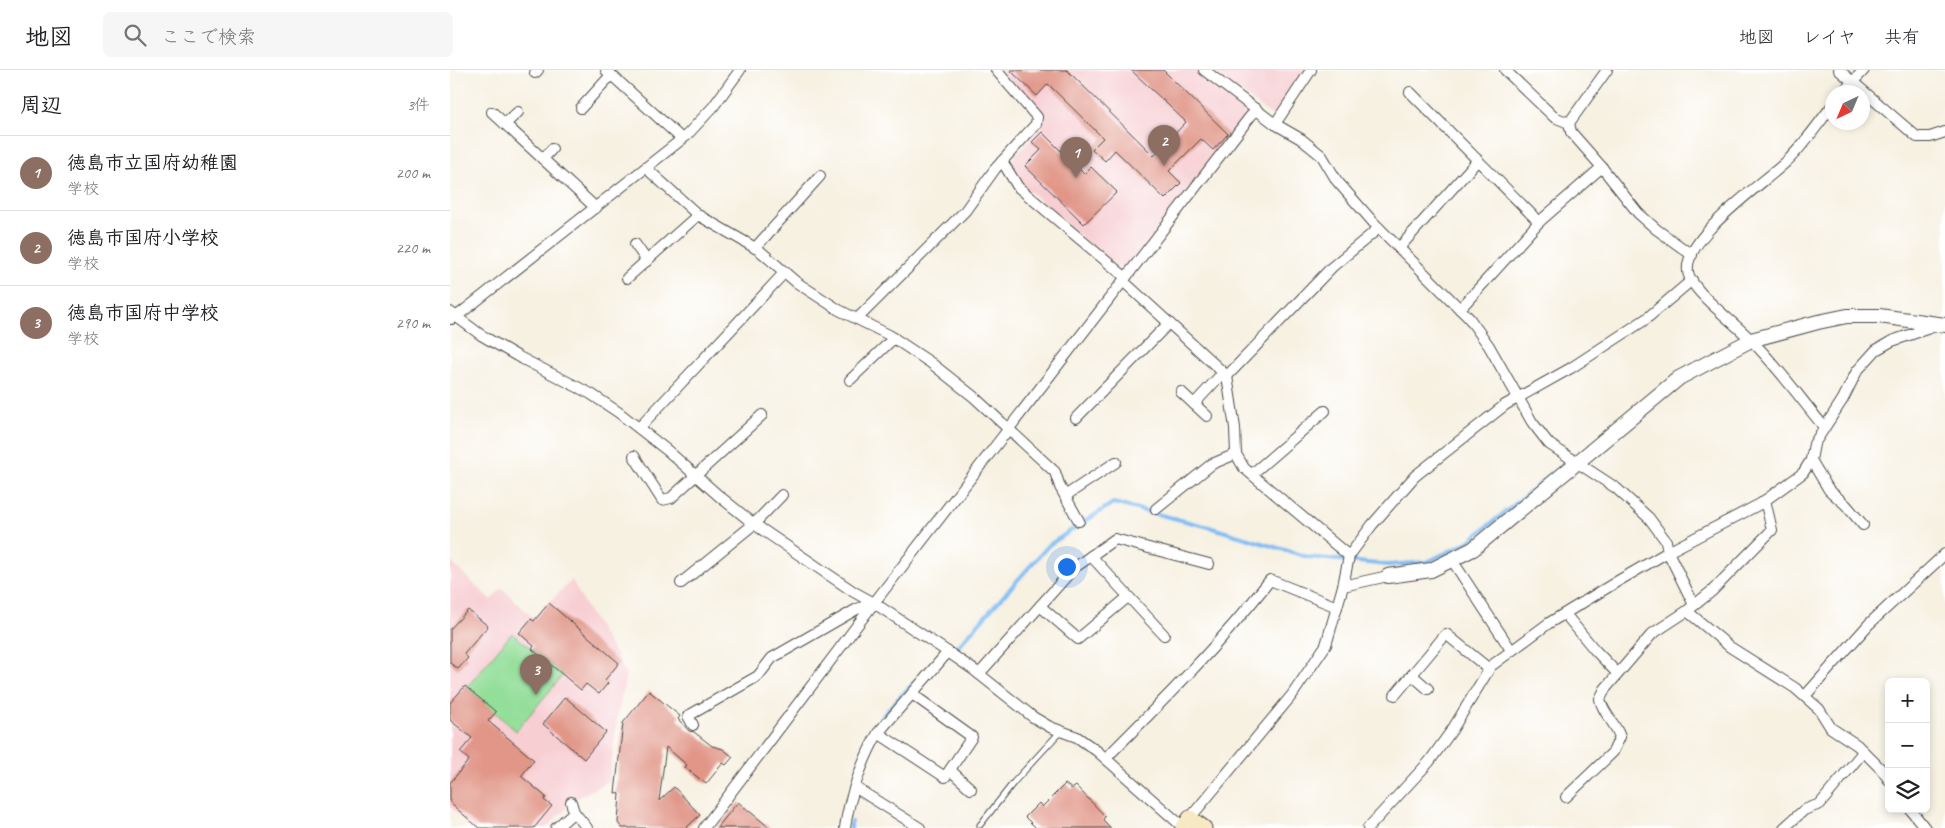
<!DOCTYPE html>
<html lang="ja">
<meta charset="utf-8">
<style>
:root{--surface:#fff;--page:#f6f6f6;--text:#202124;--muted:#757577;--line:#e0e0e0;--accent:#b45309}
body{margin:0;font-family:Caveat,"Klee One",sans-serif;background:var(--page);color:var(--text)}
.controls{position:absolute;right:15px;bottom:15px;display:grid;overflow:hidden;border-radius:8px;box-shadow:0 2px 8px #0003}
.controls button{width:45px;height:45px;display:grid;place-items:center;padding:0;border:0;border-bottom:1px solid var(--line);background:var(--surface);color:var(--text);font:25px sans-serif}
.compass{position:absolute;left:1375px;top:15px;width:45px;height:45px;border-radius:50%;background:var(--surface);box-shadow:0 2px 8px #0003;rotate:224deg}
.you{position:absolute;left:616px;top:496px;width:18px;height:18px;margin:-12px;border:4px solid #fff;border-radius:50%;background:#1a73e8;box-shadow:0 0 0 8px #1a73e833}
.badge{display:grid;place-items:center;width:32px;height:32px;border-radius:50%;background:var(--accent);color:#fff;font-size:16px;font-weight:700}
.pin{position:absolute;translate:-50% -41px;filter:drop-shadow(0 1px 2px #0008)}
.pin::after{content:'';position:absolute;top:26px;width:18px;height:15px;background:inherit;clip-path:polygon(0 0,100% 0,50% 100%)}
.list{margin:0;padding:0;list-style:none}
h2{display:flex;justify-content:space-between;align-items:center;height:65px;margin:0;padding:0 20px;font-size:21px}
h2 small{font-size:16px;font-weight:400;color:var(--muted)}
.list li{display:grid;grid-template-columns:32px 1fr auto;gap:15px;align-items:center;box-sizing:border-box;height:75px;padding:0 20px;border-top:1px solid var(--line)}
.list b{display:block;font-size:19px;white-space:nowrap}
.list p{margin:0;font-size:16px;white-space:nowrap;color:var(--muted)}
.list em{font-size:16px;font-style:normal;color:var(--muted)}
.icon{flex:none;width:28px;height:28px;fill:none;stroke:currentColor;stroke-width:2;stroke-linecap:round;stroke-linejoin:round}
.map{position:relative;flex:none;width:1495px;height:758px;overflow:hidden}
header{display:flex;align-items:center;gap:30px;box-sizing:border-box;height:70px;padding:0 25px;background:var(--surface);border-bottom:1px solid var(--line)}
header strong{font-size:24px}
nav{display:flex;gap:28px;margin-inline-start:auto;font-size:18px}
.search{width:350px;height:45px;background:var(--page);display:flex;align-items:center;gap:12px;box-sizing:border-box;padding:0 18px;border-radius:8px;color:var(--muted);font-size:19px}
main{display:flex}
aside{flex:1;background:var(--surface)}
.map>svg:first-child{display:block}
.built{fill:#f7cfd3}
.green{fill:#93de99;stroke:#5f8462}
.lines{fill:none;stroke-linecap:round;stroke-linejoin:round}
.stream{stroke:#80bdf3;stroke-width:4}
.building{fill:#e19688}
.service-casing{stroke:#4a4946;stroke-width:7}
.minor-casing{stroke:#4a4946;stroke-width:12}
.tertiary-casing{stroke:#4a4946;stroke-width:16}
.secondary-casing{stroke:#4a4946;stroke-width:17}
.service{stroke:#fff;stroke-width:5}
.minor{stroke:#fff;stroke-width:10}
.tertiary{stroke:#fff;stroke-width:14}
.secondary{stroke:#f7e9c3;stroke-width:15}
</style>
<header>
<strong>地図</strong>
<div class="search"><svg class="icon" aria-label="search" viewBox="0 0 24 24"><circle cx="10" cy="10" r="6"/><path d="M15 15l6 6"/></svg>ここで検索</div>
<nav><a>地図</a><a>レイヤ</a><a>共有</a></nav>
</header>
<main>
<aside>
<h2>周辺<small>3件</small></h2>
<ul class="list">
<li><span class="badge" style="background:#8d6e63">1</span><div><b>徳島市立国府幼稚園</b><p>学校</p></div><em>200 m</em></li>
<li><span class="badge" style="background:#8d6e63">2</span><div><b>徳島市国府小学校</b><p>学校</p></div><em>220 m</em></li>
<li><span class="badge" style="background:#8d6e63">3</span><div><b>徳島市国府中学校</b><p>学校</p></div><em>290 m</em></li>
</ul>
</aside>
<div class="map">
<svg width="1495" height="758" viewBox="0 0 1495 758">
<rect width="100%" height="100%" fill="#fff"/>
<filter id="ink" filterUnits="userSpaceOnUse"><feTurbulence type="fractalNoise" baseFrequency=".02" numOctaves="2"/><feDisplacementMap in="SourceGraphic" scale="10" xChannelSelector="R" yChannelSelector="G"/><feConvolveMatrix kernelMatrix="1 2 1 2 8 2 1 2 1" color-interpolation-filters="sRGB"/></filter>
<filter id="wash" filterUnits="userSpaceOnUse"><feTurbulence type="fractalNoise" baseFrequency=".0096" numOctaves="4" result="noise"/><feDisplacementMap in="SourceGraphic" scale="20" xChannelSelector="R" yChannelSelector="G"/><feGaussianBlur stdDeviation="1.12" result="paint"/><feColorMatrix in="noise" values="0 0 0 0 0 0 0 0 0 0 0 0 0 0 0 0 0 1.4 0 .05"/><feComposite in="paint" operator="in"/></filter>
<g filter="url(#wash)">
<rect width="100%" height="100%" fill="#f7f1e2"/>
<!-- built -->
<g class="built">
<path d="M550,0H747L794,36L793,49L676,198L665,197L574,116L563,100V88L591,57V45Z"/>
<path d="M761,0H857L824,47Z"/>
<path d="M0,491L41,530L52,518L83,548L122,510L136,537L170,592L176,606L168,643L159,711L127,728L96,758H24L0,737Z"/>
</g>
<!-- green -->
<path class="green" d="M62,563L113,605L66,661L17,617Z"/>
<g class="lines">
<!-- stream -->
<g class="stream">
<path d="M504,581L599,475L663,433L759,457L858,487L938,495L977,492L1018,472L1111,397"/>
<path d="M419,671C428,644 455,623 474,603"/>
<path d="M401,758V752"/>
</g>
</g>
<g id="blocks">
<!-- building -->
<g class="building">
<path d="M560,0H617L704,86L736,52L681,0H713L778,64L763,80L751,69L719,101L731,113L715,129L665,80L655,91L642,79L653,68L598,14L587,26Z"/>
<path d="M592,62L634,104L641,97L667,122L634,154L575,96L591,80L582,72Z"/>
<path d="M99,533L169,593L155,610L158,613L149,624L136,614L131,620L82,579L84,576L69,563L81,549L84,551Z"/>
<path d="M18,540L38,556L14,584L18,588L8,599L0,593V559Z"/>
<path d="M15,616L46,642L38,651L84,690L71,706L96,727L94,730L102,736L84,758H29L0,733V713L19,690L10,682L22,668L0,650V633Z"/>
<path d="M199,621L230,646L228,649L239,661L244,662L262,676L273,679L283,687L276,695L273,693L256,714L235,697L237,695L216,677L209,731L224,717L250,745L236,758H172L168,753L170,724L165,723L173,653Z"/>
<path d="M115,627L156,662L134,689L93,654Z"/>
<path d="M615,714L622,719L626,716L655,746L653,750L661,758H586L575,747L589,733L592,737Z"/>
<path d="M288,732L320,758H267Z"/>
</g>
</g>
</g>
<g filter="url(#ink)">
<use href="#blocks" fill-opacity="0" stroke="#4a4946" stroke-width="1"/>
<g class="lines">
<!-- service casing -->
<g class="service-casing">
<path id="service" d="M530,755L564,712L610,662"/>
</g>
<!-- minor casing -->
<g class="minor-casing">
<g id="minor">
<path d="M156,0L232,69"/>
<path d="M754,0L825,54L851,69L872,86L887,111L923,152L1019,248L1039,276L1082,352L1099,374L1166,418L1199,448L1216,471L1218,482L1244,535"/>
<path d="M1055,0L1104,47L1119,53"/>
<path d="M1157,0L1119,53L1121,62L1150,95L1188,143L1206,159L1242,185"/>
<path d="M1389,0L1467,67H1480L1495,62"/>
<path d="M85,3L88,0"/>
<path d="M960,22L1089,152L1010,239"/>
<path d="M1393,22L1414,0"/>
<path d="M131,38L161,5"/>
<path d="M42,42L146,138"/>
<path d="M55,54L68,42"/>
<path d="M825,54L861,0"/>
<path d="M93,89L102,79"/>
<path d="M552,91L568,117L675,207"/>
<path d="M196,98L248,145L309,180L346,212L389,240L439,265L481,293L524,327L605,402L610,417L629,451"/>
<path d="M1089,152L1152,97"/>
<path d="M185,174L197,191"/>
<path d="M305,178L370,106"/>
<path d="M949,178L1028,90"/>
<path d="M177,208L248,145"/>
<path d="M673,211L777,306L785,358L786,384L794,398L899,486"/>
<path d="M0,242L31,265L67,286L141,324L168,342L218,381L269,426L304,454L404,522L424,533L498,582L524,600L583,647L600,657L627,667L647,681L733,757"/>
<path d="M1,249L11,243L236,66L263,37L290,0"/>
<path d="M407,249L515,141L545,99L586,54L587,47L546,0"/>
<path d="M400,310L444,268"/>
<path d="M731,322L757,346"/>
<path d="M744,334L768,308L777,306L882,197L929,158"/>
<path d="M626,348L719,253"/>
<path d="M1374,357C1350,328 1328,297 1301,270C1285,253 1250,228 1240,208C1222,174 1316,112 1337,91C1354,75 1368,54 1382,36"/>
<path d="M189,358L335,202"/>
<path d="M184,386L212,430L221,428L312,345"/>
<path d="M802,404L875,341"/>
<path d="M615,426L666,392"/>
<path d="M706,439L762,394L786,384"/>
<path d="M1413,455L1396,435L1379,420L1361,390L1364,374L1393,329L1407,301L1426,280L1442,271L1488,255"/>
<path d="M641,486L714,565"/>
<path d="M1002,490L1061,580"/>
<path d="M231,513L304,454L332,425"/>
<path d="M893,516L899,486L922,455L965,406L1055,335L1121,298L1196,249L1242,210"/>
<path d="M590,536L628,569L678,527"/>
<path d="M1237,541L1280,577L1345,618L1369,639L1381,658L1407,675L1431,699L1439,710"/>
<path d="M1115,544L1144,579L1167,603"/>
<path d="M529,604L624,498L665,469L759,494"/>
<path d="M962,605L978,619"/>
<path d="M945,625L996,564L1039,599"/>
<path d="M1355,626L1419,554L1495,484"/>
<path d="M243,655L238,646L308,606L322,588L407,539L423,533"/>
<path d="M428,663L495,707L522,667L462,624"/>
<path d="M656,688C713,631 770,574 820,510L887,537"/>
<path d="M500,700L521,719"/>
<path d="M406,718L470,758"/>
<path d="M1116,727L1163,682L1170,667C1165,652 1153,644 1150,629L1155,619L1202,564L1237,541L1262,521L1322,460L1315,430"/>
<path d="M121,732L124,742L137,758"/>
<path d="M1460,739L1475,758"/>
<path d="M740,748L842,625L876,575L893,516L938,506"/>
<path d="M106,758L124,742"/>
<path d="M254,758L424,533L806,39"/>
<path d="M395,758C399,727 413,689 428,663L498,582"/>
<path d="M918,758L979,692L1002,660L1041,596L1099,553L1168,511L1218,482L1310,434L1353,403L1361,390"/>
<path d="M1334,758L1354,740L1370,734L1413,682"/>
</g>
</g>
<!-- tertiary casing -->
<g class="tertiary-casing">
<path id="tertiary" d="M938,506L981,500L1023,479L1229,308L1301,270L1368,252L1397,246H1429L1495,255"/>
</g>
<!-- secondary casing -->
<g class="secondary-casing">
<path id="secondary" d="M733,758L740,748L754,758"/>
</g>
<!-- service -->
<use href="#service" class="service"/>
<!-- minor -->
<use href="#minor" class="minor"/>
<!-- tertiary -->
<use href="#tertiary" class="tertiary"/>
<!-- secondary -->
<use href="#secondary" class="secondary"/>
</g>
</g>
</svg>
<div class="controls">
<button>+</button>
<button>−</button>
<button><svg class="icon" aria-label="layers" viewBox="0 0 24 24"><path d="M12 4l9 5-9 5-9-5zM3 14l9 5 9-5"/></svg></button>
</div>
<svg class="compass" viewBox="-18 -18 36 36"><path d="M0-13l5 13h-10z" fill="#e53935"/><path d="M0 13l5-13h-10z" fill="#757577"/></svg>
<div class="you"></div>
<div class="pin badge" style="left:626px;top:108px;background:#8d6e63">1</div>
<div class="pin badge" style="left:714px;top:96px;background:#8d6e63">2</div>
<div class="pin badge" style="left:86px;top:625px;background:#8d6e63">3</div>
</div>
</main>
